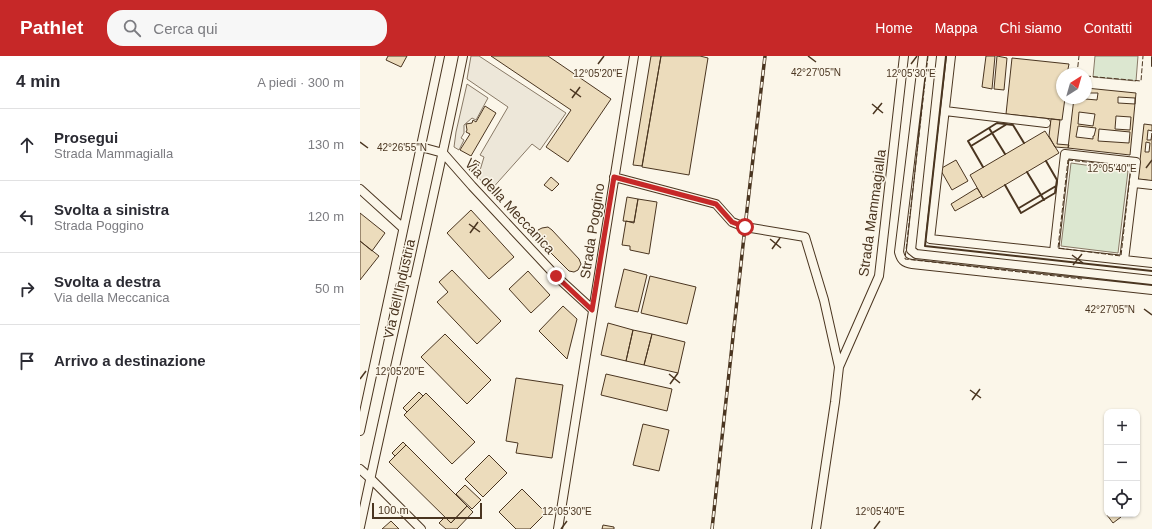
<!DOCTYPE html>
<html lang="it">
<meta charset="utf-8">
<style>
body{margin:0;font-family:Arial,sans-serif;background:#f7f7f7;color:#2b2b33}
.controls{position:absolute;right:12px;bottom:12px;display:grid;overflow:hidden;border-radius:8px;box-shadow:0 1px 3px #0004}
.controls button{width:36px;height:36px;display:grid;place-items:center;padding:0;border:0;border-bottom:1px solid #e1e1e2;background:#fff;color:#2b2b33;font:20px sans-serif}
.compass{position:absolute;left:696px;top:12px;width:36px;height:36px;border-radius:50%;background:#fff;box-shadow:0 1px 3px #0004;rotate:37deg}
.scale{position:absolute;left:12px;bottom:10px;width:110px;box-sizing:border-box;padding-left:4px;border:2px solid #4a3520;border-top:0;font-size:11px;line-height:14px;white-space:nowrap;color:#4a3520;-webkit-text-stroke:3px #fbf6e9;paint-order:stroke}
.stop{position:absolute;width:12px;height:12px;margin:-9px;border:3px solid #c62828;border-radius:50%;background:#fff}
.stop.end{background:#c62828;border-color:#fff;box-shadow:0 1px 4px #0008}
.list{margin:0;padding:0;list-style:none}
h2{display:flex;justify-content:space-between;align-items:center;height:52px;margin:0;padding:0 16px;font-size:17px}
h2 small{font-size:13px;font-weight:400;color:#7c7c81}
.list li{display:grid;grid-template-columns:26px 1fr auto;gap:12px;align-items:center;box-sizing:border-box;height:72px;padding:0 16px;border-top:1px solid #e1e1e2}
.list b{display:block;font-size:15px;white-space:nowrap}
.list p{margin:0;font-size:13px;white-space:nowrap;color:#7c7c81}
.list em{font-size:13px;font-style:normal;color:#7c7c81}
.icon{flex:none;width:22px;height:22px;fill:none;stroke:currentColor;stroke-width:2;stroke-linecap:round;stroke-linejoin:round}
.map{position:relative;flex:none;width:792px;height:473px;overflow:hidden}
header{display:flex;align-items:center;gap:24px;box-sizing:border-box;height:56px;padding:0 20px;background:#c62828;color:#fff}
header strong{font-size:19px}
nav{display:flex;gap:22px;margin-inline-start:auto;font-size:14px}
.search{width:280px;height:36px;background:#f7f7f7;display:flex;align-items:center;gap:10px;box-sizing:border-box;padding:0 14px;border-radius:16px;color:#7c7c81;font-size:15px}
main{display:flex}
aside{flex:1;background:#fff}
.map>svg:first-child{display:block}
.green{fill:#dce7d0;stroke:#887966}
.parking{fill:#ede7d9;stroke:#887966}
.building{fill:#ecdcbc;stroke:#4a3520;fill-rule:evenodd}
.lines{fill:none;stroke-linecap:round;stroke-linejoin:round}
.minor-casing{stroke:#4a3520;stroke-width:10}
.minor{stroke:#fbf6e9;stroke-width:8}
.rail-casing{stroke:#4a3520;stroke-width:3.5}
.rail{stroke:#fbf6e9;stroke-width:2;stroke-dasharray:6;stroke-linecap:butt}
.fence{stroke:#4a3520;stroke-width:1;stroke-dasharray:5 2;stroke-linecap:butt}
.wall{stroke:#4a3520;stroke-width:2}
.route{stroke:#c62828;stroke-width:5}
.ticks{fill:none;stroke:#4a3520;stroke-width:1.5}
.labels{text-anchor:middle;dominant-baseline:central;stroke-width:3;stroke-linejoin:round;paint-order:stroke}
.street-label{font-size:14px;fill:#4a3520;stroke:#fbf6e9}
.ticks-label{font-size:10px;text-anchor:middle;fill:#4a3520;stroke:#fbf6e9;stroke-width:3;stroke-linejoin:round;paint-order:stroke}
</style>
<header>
<strong>Pathlet</strong>
<div class="search"><svg class="icon" aria-label="search" viewBox="0 0 24 24"><circle cx="10" cy="10" r="6"/><path d="M15 15l6 6"/></svg>Cerca qui</div>
<nav><a>Home</a><a>Mappa</a><a>Chi siamo</a><a>Contatti</a></nav>
</header>
<main>
<aside>
<h2>4 min<small>A piedi · 300 m</small></h2>
<ul class="list">
<li><svg class="icon" aria-label="ahead" viewBox="0 0 24 24"><path d="M12 20V5M6 11l6-6 6 6"/></svg><div><b>Prosegui</b><p>Strada Mammagialla</p></div><em>130 m</em></li>
<li><svg class="icon" aria-label="left" viewBox="0 0 24 24"><path d="M17 20v-9H6M10 6l-5 5 5 5"/></svg><div><b>Svolta a sinistra</b><p>Strada Poggino</p></div><em>120 m</em></li>
<li><svg class="icon" aria-label="right" viewBox="0 0 24 24"><path d="M7 20v-9h11M14 6l5 5-5 5"/></svg><div><b>Svolta a destra</b><p>Via della Meccanica</p></div><em>50 m</em></li>
<li><svg class="icon" aria-label="arrive" viewBox="0 0 24 24"><path d="M6 21V4h12l-3 4 3 4H6"/></svg><div><b>Arrivo a destinazione</b></div></li>
</ul>
</aside>
<div class="map">
<svg width="792" height="473" viewBox="0 0 792 473">
<rect width="100%" height="100%" fill="#fbf6e9"/>
<path class="green" d="M735,0H778L776,25L733,21Z
M711,107L768,115L758,197L701,190Z"/>
<path class="parking" d="M111,0H119L206,57L180,94L172,88L130,135L118,121L124,101L120,99L148,51L107,23Z
M107,28L128,42L116,64L112,62L104,69V77L101,82L104,84L99,94L94,91L96,76Z"/>
<path class="building" d="M28,0H47L41,11L26,4Z
M131,0H188L251,43L208,106L186,91L211,54Z
M291,0H301L282,110L273,109Z
M301,0H340L348,2L329,119L282,111Z
M626,0H635L632,33L622,31Z
M637,0L647,2L644,34L634,33Z
M652,2L709,8L707,18H702V42H705L702,64L646,58Z
M726,32L776,37L770,99L708,92L714,42L737,44L738,37H726ZM758,41L775,42V48L758,47ZM719,56L735,58L733,70L718,68ZM756,60L771,61L770,74L755,73ZM718,70L736,72L734,80H733V83L716,81ZM739,73L770,76L769,87L738,85Z
M125,50L136,57L111,100L100,94L110,78L106,76L107,74L106,68L112,67L113,64L116,66Z
M691,63L700,64L697,88L709,89L708,92L695,91L689,80Z
M784,68L792,69V75L788,74L787,84H791L792,77V125L778,123ZM786,86L790,87L789,96H785Z
M685,75L699,97L623,142L610,119Z
M115,104L120,107L114,117L109,114Z
M596,104L608,125L592,134L580,113Z
M191,121L199,128L192,135L184,129Z
M617,132L622,140L595,155L591,148Z
M267,141L278,143L274,166L263,165Z
M278,143L297,146L289,198L270,194V190L262,189L266,165L274,167Z
M111,154L154,201L129,223L87,177Z
M0,157L25,177L12,195L0,185Z
M188,171L192,174L219,203L221,208L218,214L214,216L209,215L178,184L177,180L178,174L182,172Z
M0,185L19,200L0,224Z
M264,213L287,219L278,256L255,251Z
M92,214L141,265L117,288L77,246L88,236L79,226Z
M168,215L190,239L171,257L149,233Z
M290,220L336,231L327,268L281,257Z
M203,250L217,263L207,303L179,275Z
M248,267L273,274L266,305L241,299Z
M273,274L292,278L284,309L266,305Z
M85,278L131,324L107,348L61,301Z
M292,278L325,286L318,317L284,309Z
M246,318L312,333L307,355L241,339Z
M156,322L203,329L192,402L156,397L158,387L146,385Z
M59,336L63,340L47,356L43,352Z
M66,337L115,386L92,408L44,359Z
M283,368L309,374L299,415L273,409Z
M43,386L46,389L35,400L32,397Z
M46,389L107,450L91,467L29,406Z
M129,399L147,417L123,441L105,423Z
M105,429L121,444L112,453L96,438Z
M162,433L186,457L170,473H156L139,456Z
M107,450L113,456L97,473H86L79,467L85,461L91,467Z
M748,458H759L761,461L753,467L747,459Z
M31,465L39,473H22Z
M243,469L254,471V473H242Z"/>
<g class="lines">
<defs>
<path id="minor" d="M563,0L539,196C541,204 544,207 552,208L792,234
M572,0L551,194L556,198L792,224
M591,0L570,183L792,207
M585,55L686,67
M61,91L83,97L112,130L196,220L233,254
M254,121L356,148L372,166L385,171L445,181L464,244L479,311
M774,127L792,129
M0,133L43,172
M694,196L705,98L776,106L764,204
M33,222L53,226
M0,375L33,222L80,0
M0,413L10,422L61,473
M0,471C33,314 71,158 103,0
M198,473L274,0
M456,473L475,346L479,311L519,220L544,0"/>
</defs>
<use href="#minor" class="minor-casing"/>
<use href="#minor" class="minor"/>
<defs>
<path id="rail" d="M352,473L385,171L405,0"/>
</defs>
<use href="#rail" class="rail-casing"/>
<use href="#rail" class="rail"/>
<path class="fence" d="M568,0L545,203L722,223
M717,18L719,0
M726,20L781,25L783,0
M708,104L771,111L761,200L698,192Z"/>
<path class="wall" d="M586,0L565,190L792,215
M792,1V10
M629,72L645,98
M611,90L647,68
M623,111L608,85L637,67L653,69L664,87
M667,116L684,144
M645,129L661,157L695,137L697,124L686,105
M659,152L696,130"/>
</g>
<g class="lines">
<path class="route" d="M196,220L232,254L254,121L356,148L372,166L385,171"/>
</g>
<path class="ticks" d="M448,0L456,6M238,8L244,0M551,8L557,0M210,33L221,41M212,42L220,31M512,48L523,57M513,58L522,47M0,86L8,92M786,112L792,104M109,168L120,176M110,177L118,166M410,183L421,192M412,193L420,182M712,199L723,207M713,209L722,198M784,253L792,259M309,318L320,327M0,323L6,315M310,328L318,317M610,334L621,342M612,344L620,333M201,473L207,465M514,473L520,465"/>
<g class="labels">
<g class="street-label">
<text transform="translate(150 150) rotate(47)">Via della Meccanica</text>
<text transform="translate(512 157) rotate(-82)">Strada Mammagialla</text>
<text transform="translate(232 175) rotate(-81)">Strada Poggino</text>
<text transform="translate(39 233) rotate(-77)">Via dell'Industria</text>
</g>
</g>
<g class="ticks-label">
<text x="456" y="20">42°27'05"N</text>
<text x="238" y="21">12°05'20"E</text>
<text x="551" y="21">12°05'30"E</text>
<text x="42" y="95">42°26'55"N</text>
<text x="752" y="116">12°05'40"E</text>
<text x="750" y="257">42°27'05"N</text>
<text x="40" y="319">12°05'20"E</text>
<text x="207" y="459">12°05'30"E</text>
<text x="520" y="459">12°05'40"E</text>
</g>
</svg>
<div class="controls">
<button>+</button>
<button>−</button>
<button><svg class="icon" aria-label="locate" viewBox="0 0 24 24"><circle cx="12" cy="12" r="6"/><path d="M12 2v4M12 18v4M2 12h4M18 12h4"/></svg></button>
</div>
<svg class="compass" viewBox="-18 -18 36 36"><path d="M0-13l5 13h-10z" fill="#e53935"/><path d="M0 13l5-13h-10z" fill="#7c7c81"/></svg>
<div class="scale">100 m</div>
<div class="stop" style="left:385px;top:171px"></div>
<div class="stop end" style="left:196px;top:220px"></div>
</div>
</main>
